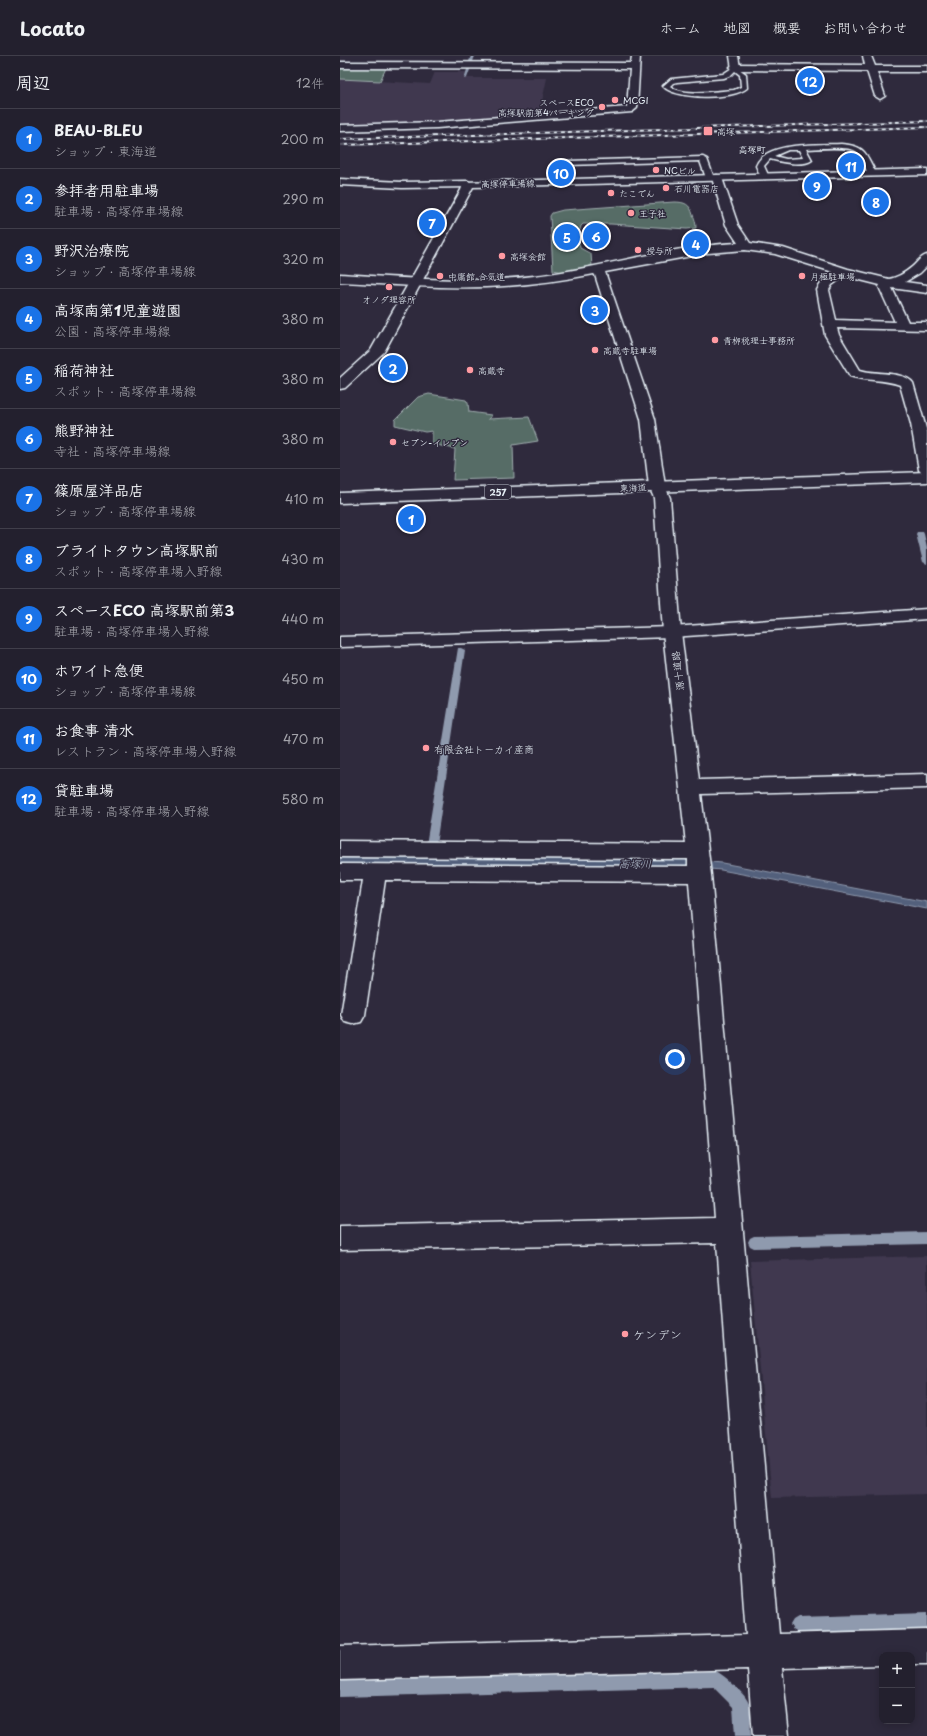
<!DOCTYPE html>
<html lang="ja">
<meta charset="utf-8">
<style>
body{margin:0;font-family:"Playpen Sans","Klee One",sans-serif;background:#2f2d3a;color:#f1f3f6}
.controls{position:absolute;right:12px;bottom:12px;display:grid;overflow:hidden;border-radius:8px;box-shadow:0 2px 10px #0003}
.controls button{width:36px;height:36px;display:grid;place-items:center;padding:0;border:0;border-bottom:1px solid #403e4a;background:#23202e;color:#f1f3f6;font:20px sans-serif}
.you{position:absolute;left:335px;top:1003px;width:14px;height:14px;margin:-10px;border:3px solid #fff;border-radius:50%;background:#1a73e8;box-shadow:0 0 0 6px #1a73e833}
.badge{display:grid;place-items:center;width:26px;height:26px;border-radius:50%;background:#1a73e8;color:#fff;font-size:13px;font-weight:700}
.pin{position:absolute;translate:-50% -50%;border:2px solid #fff;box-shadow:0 1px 4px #0006}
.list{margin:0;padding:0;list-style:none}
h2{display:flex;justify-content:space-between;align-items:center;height:52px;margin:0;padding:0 16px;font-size:17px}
h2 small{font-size:13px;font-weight:400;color:#a3a3aa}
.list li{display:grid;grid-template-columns:26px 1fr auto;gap:12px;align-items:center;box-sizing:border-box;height:60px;padding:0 16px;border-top:1px solid #403e4a}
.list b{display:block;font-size:15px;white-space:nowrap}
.list p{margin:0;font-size:13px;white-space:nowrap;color:#a3a3aa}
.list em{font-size:13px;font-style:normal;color:#a3a3aa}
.map{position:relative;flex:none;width:587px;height:1680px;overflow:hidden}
header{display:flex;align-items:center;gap:24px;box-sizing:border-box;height:56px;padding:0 20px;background:#23202e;border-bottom:1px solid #403e4a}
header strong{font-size:19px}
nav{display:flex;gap:22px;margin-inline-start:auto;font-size:14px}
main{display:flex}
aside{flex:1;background:#23202e}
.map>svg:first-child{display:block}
.built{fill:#40394f}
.green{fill:#576c66;stroke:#a0aeaf}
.water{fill:#53607c;stroke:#8f9aae}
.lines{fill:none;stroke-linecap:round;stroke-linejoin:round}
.stream{fill:#8f9aae;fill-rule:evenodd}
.service-casing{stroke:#e8f1f8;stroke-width:3}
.minor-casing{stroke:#e8f1f8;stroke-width:3}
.tertiary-casing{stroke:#e8f1f8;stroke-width:3}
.secondary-casing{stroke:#e8f1f8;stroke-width:3}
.trunk-casing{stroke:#e8f1f8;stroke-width:3}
.service{fill:#2f2a3d;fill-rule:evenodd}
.minor{fill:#2f2a3d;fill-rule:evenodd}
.tertiary{fill:#2f2a3d;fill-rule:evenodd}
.secondary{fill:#2f2a3d;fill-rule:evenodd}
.trunk{fill:#2f2a3d;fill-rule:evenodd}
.rail-casing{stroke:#e8f1f8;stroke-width:2}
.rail{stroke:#2f2a3d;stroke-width:1.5;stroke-dasharray:4;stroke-linecap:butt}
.poi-dot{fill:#ff9aa2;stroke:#2f2a3d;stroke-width:1.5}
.labels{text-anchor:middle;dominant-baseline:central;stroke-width:3;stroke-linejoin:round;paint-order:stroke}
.far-poi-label{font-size:9px;fill:#e8f1f8;stroke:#2f2a3d;text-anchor:start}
.far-neighbourhood-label{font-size:9px;font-weight:bold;fill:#e8f1f8;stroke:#2f2a3d}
.far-street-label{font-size:9px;fill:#e8f1f8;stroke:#2f2a3d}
.shield{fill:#2f2a3d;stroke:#b0b5c0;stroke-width:1}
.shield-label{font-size:9px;font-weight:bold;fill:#e8f1f8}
.street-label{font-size:10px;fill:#e8f1f8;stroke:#2f2a3d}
.poi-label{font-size:10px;fill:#e8f1f8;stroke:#2f2a3d;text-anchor:start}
.water-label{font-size:11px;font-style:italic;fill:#acb7c6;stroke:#2f2a3d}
.near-poi-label{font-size:12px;fill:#e8f1f8;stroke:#2f2a3d;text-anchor:start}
</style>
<header>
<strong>Locato</strong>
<nav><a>ホーム</a><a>地図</a><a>概要</a><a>お問い合わせ</a></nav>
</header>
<main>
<aside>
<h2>周辺<small>12件</small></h2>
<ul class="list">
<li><span class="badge">1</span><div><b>BEAU-BLEU</b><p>ショップ · 東海道</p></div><em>200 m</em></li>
<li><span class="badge">2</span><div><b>参拝者用駐車場</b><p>駐車場 · 高塚停車場線</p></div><em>290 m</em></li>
<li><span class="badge">3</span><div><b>野沢治療院</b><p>ショップ · 高塚停車場線</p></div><em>320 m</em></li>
<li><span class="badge">4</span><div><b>高塚南第1児童遊園</b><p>公園 · 高塚停車場線</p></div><em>380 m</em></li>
<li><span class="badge">5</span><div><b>稲荷神社</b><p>スポット · 高塚停車場線</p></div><em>380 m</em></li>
<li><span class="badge">6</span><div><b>熊野神社</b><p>寺社 · 高塚停車場線</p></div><em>380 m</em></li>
<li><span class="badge">7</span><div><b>篠原屋洋品店</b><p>ショップ · 高塚停車場線</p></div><em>410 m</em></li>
<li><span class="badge">8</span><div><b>ブライトタウン高塚駅前</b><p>スポット · 高塚停車場入野線</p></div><em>430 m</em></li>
<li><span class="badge">9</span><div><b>スペースECO 高塚駅前第3</b><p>駐車場 · 高塚停車場入野線</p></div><em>440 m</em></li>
<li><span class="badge">10</span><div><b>ホワイト急便</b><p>ショップ · 高塚停車場線</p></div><em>450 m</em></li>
<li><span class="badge">11</span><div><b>お食事 清水</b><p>レストラン · 高塚停車場入野線</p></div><em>470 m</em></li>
<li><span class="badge">12</span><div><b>貸駐車場</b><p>駐車場 · 高塚停車場入野線</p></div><em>580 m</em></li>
</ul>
</aside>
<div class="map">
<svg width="587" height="1680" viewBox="0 0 587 1680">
<rect width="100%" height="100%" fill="#2f2a3d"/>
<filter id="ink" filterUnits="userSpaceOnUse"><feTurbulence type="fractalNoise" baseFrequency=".025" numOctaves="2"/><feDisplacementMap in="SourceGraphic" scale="8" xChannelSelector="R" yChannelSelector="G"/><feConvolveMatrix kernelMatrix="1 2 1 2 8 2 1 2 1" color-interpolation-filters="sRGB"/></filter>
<g filter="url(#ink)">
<path class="built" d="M95,16H126L125,22H207L199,59L96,67L0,70V23L90,28Z
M587,1200V1438L432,1442L410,1205Z"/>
<path class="green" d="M47,10L40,25L0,23V12Z
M334,146C345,146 350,148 353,159C355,163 356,168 356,172L347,173L271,168H243L241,170L238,181L240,192L251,198L252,210L223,216L213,214L210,160L212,157L223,154Z
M89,338L126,344L128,347L129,356L151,359V361L148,363L189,361L198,385L173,389L174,422L113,424L115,393L92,388V375L85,376L55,369V364L78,341Z"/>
<path class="water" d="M0,802L338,803L382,807L587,846V853L381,814L338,810L0,809Z"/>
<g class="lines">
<path class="stream" d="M131,0H135L132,8L130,9L128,8Z
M128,10L131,11L127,22L124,23Z
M577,476H583L584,478L587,491V508L583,506L576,478Z
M118,592H121L125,594L96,789L91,792L86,789Z
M587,1176V1188L414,1192L410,1190L408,1186L410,1182L414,1180Z
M587,1557V1573L458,1577L453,1574L450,1569L453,1564L458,1561Z
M376,1615C384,1619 407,1639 409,1648C411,1658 410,1670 411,1680H395L393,1651L373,1631L0,1641V1625Z"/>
<defs>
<path id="service" d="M395,10L406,18L407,32C394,44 335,44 323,30L331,23L383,18ZM395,15L400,19L401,31L394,34C378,35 342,41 330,30L333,27L337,26L384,22L391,19Z
M501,88C526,90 525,97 536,117L535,119H529C525,112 522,101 517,96C509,89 477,93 466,93L472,104C463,111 441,106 430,103L424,110L429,121L425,123L421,121L416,110C425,85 479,89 501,88ZM448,94H459L463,102L446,103L434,100Z
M363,101L367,103L374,122L373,124H370L366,122L360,105L228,109L224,107L228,105Z"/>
<path id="minor" d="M292,0H300L297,52L292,56L97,72L0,75V69L97,66L287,51L290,13L0,12V6L291,7Z
M523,0H531L535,10H587V16H537L545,40L540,43L535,40L527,15L395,14L390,11L395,8L525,9Z
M377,119L382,122L398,169L410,187L443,192L508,213L549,223C556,222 565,217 572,211C577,207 580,201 587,199V210L580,217L565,226L587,229V237L552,232L568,266H587V274L497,272L499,279L520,314C534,319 565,315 573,327L587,376V419L582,417L579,414L571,368L560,329C544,323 526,325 510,320L485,279L477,234L483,224L493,216L435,198L405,194L368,197L265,216L315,363L325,430L330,442L341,576L359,724L587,718V732L361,738L371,819L439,1578L587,1574V1608H572V1599H542V1609L442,1612L449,1680H413L408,1613L0,1624V1590L406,1579L377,1187L0,1194V1170L375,1162L349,826L45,824L25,959L21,966L13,968L5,966L1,959L23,824H0V808L348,810V803H339L0,801V785L346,788L323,576L314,442L309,430L301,363L255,219L254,218C218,225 182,230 146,231C97,233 48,228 0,226V218C65,222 130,228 194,220C262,212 329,190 398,187L386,169L372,122ZM504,220L540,229L539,231L555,266L496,264L489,234L492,229Z
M0,123L62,126L128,125L133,128L128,131L62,132L0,129Z"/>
<path id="tertiary" d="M390,0H398L400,11L398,13H392Z
M587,553V563L332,581L0,591V581L332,571Z"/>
<path id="secondary" d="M587,113V119L133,131L44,296L5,332L0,333V322L31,294L121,134L124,126Z"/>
<path id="trunk" d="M587,416V426L0,447V437Z"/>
</defs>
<use href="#service" class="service-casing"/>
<use href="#minor" class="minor-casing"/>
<use href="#tertiary" class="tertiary-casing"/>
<use href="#secondary" class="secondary-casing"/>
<use href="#trunk" class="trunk-casing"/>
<use href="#service" class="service"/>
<use href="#minor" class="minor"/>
<use href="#tertiary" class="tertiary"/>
<use href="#secondary" class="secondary"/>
<use href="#trunk" class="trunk"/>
<defs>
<path id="rail" d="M0,83L587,65
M1,89L587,71"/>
</defs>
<use href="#rail" class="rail-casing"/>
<use href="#rail" class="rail"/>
</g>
</g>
<g class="poi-dot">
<circle cx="275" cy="44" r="4"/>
<circle cx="262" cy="51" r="4"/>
<rect x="363" y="70" width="10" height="10" rx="2"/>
<circle cx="316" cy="114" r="4"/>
<circle cx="326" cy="132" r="4"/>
<circle cx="271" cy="137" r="4"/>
<circle cx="291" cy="157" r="4"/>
<circle cx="298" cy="194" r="4"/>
<circle cx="162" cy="200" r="4"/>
<circle cx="100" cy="220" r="4"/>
<circle cx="462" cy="220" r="4"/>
<circle cx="49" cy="231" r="4"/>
<circle cx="375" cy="284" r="4"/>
<circle cx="255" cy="294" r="4"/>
<circle cx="130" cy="314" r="4"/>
<circle cx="53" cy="386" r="4"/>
<circle cx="86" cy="692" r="4"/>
<circle cx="285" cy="1278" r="4"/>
</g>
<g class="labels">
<g class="far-poi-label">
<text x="283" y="44">MCGI</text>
<text x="254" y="46" text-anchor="end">スペースECO<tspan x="254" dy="10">高塚駅前第4パーキング</tspan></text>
<text x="377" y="75">高塚</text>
<text x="324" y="114">NCビル</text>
<text x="334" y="132">石川電器店</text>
<text x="279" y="137">たこでん</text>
<text x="299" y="157">王子社</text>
<text x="306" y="194">授与所</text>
<text x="170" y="200">高塚会館</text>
<text x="108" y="220">中庸館 合気道</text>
<text x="470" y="220">月極駐車場</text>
<text x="49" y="243" text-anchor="middle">オノダ理容所</text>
<text x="383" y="284">青栁税理士事務所</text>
<text x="263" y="294">高蔵寺駐車場</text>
<text x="138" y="314">高蔵寺</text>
<text x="61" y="386">セブン-イレブン</text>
</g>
<g class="far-neighbourhood-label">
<text x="412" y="93">高塚町</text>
</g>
<g class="far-street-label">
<text transform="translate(168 127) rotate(-1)">高塚停車場線</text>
<text transform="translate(293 431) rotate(-2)">東海道</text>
</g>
<rect class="shield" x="145" y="429" width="26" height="14" rx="3"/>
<g class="shield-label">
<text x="158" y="436">257</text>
</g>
<g class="street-label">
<text transform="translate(337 615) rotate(-97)">源十道路</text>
</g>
<g class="poi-label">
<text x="94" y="692">有限会社トーカイ産商</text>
</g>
<g class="water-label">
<text x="295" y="807">高塚川</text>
</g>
<g class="near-poi-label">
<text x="293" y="1278">ケンデン</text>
</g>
</g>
</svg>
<div class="controls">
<button>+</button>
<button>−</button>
</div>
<div class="you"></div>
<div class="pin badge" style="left:71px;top:463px">1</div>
<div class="pin badge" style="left:53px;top:312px">2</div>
<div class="pin badge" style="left:255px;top:254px">3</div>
<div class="pin badge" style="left:356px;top:188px">4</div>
<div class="pin badge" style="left:227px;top:181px">5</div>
<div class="pin badge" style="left:256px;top:180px">6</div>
<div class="pin badge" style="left:92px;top:167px">7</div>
<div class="pin badge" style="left:536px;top:146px">8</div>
<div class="pin badge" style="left:477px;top:130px">9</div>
<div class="pin badge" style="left:221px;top:117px">10</div>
<div class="pin badge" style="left:511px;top:110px">11</div>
<div class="pin badge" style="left:470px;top:25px">12</div>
</div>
</main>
